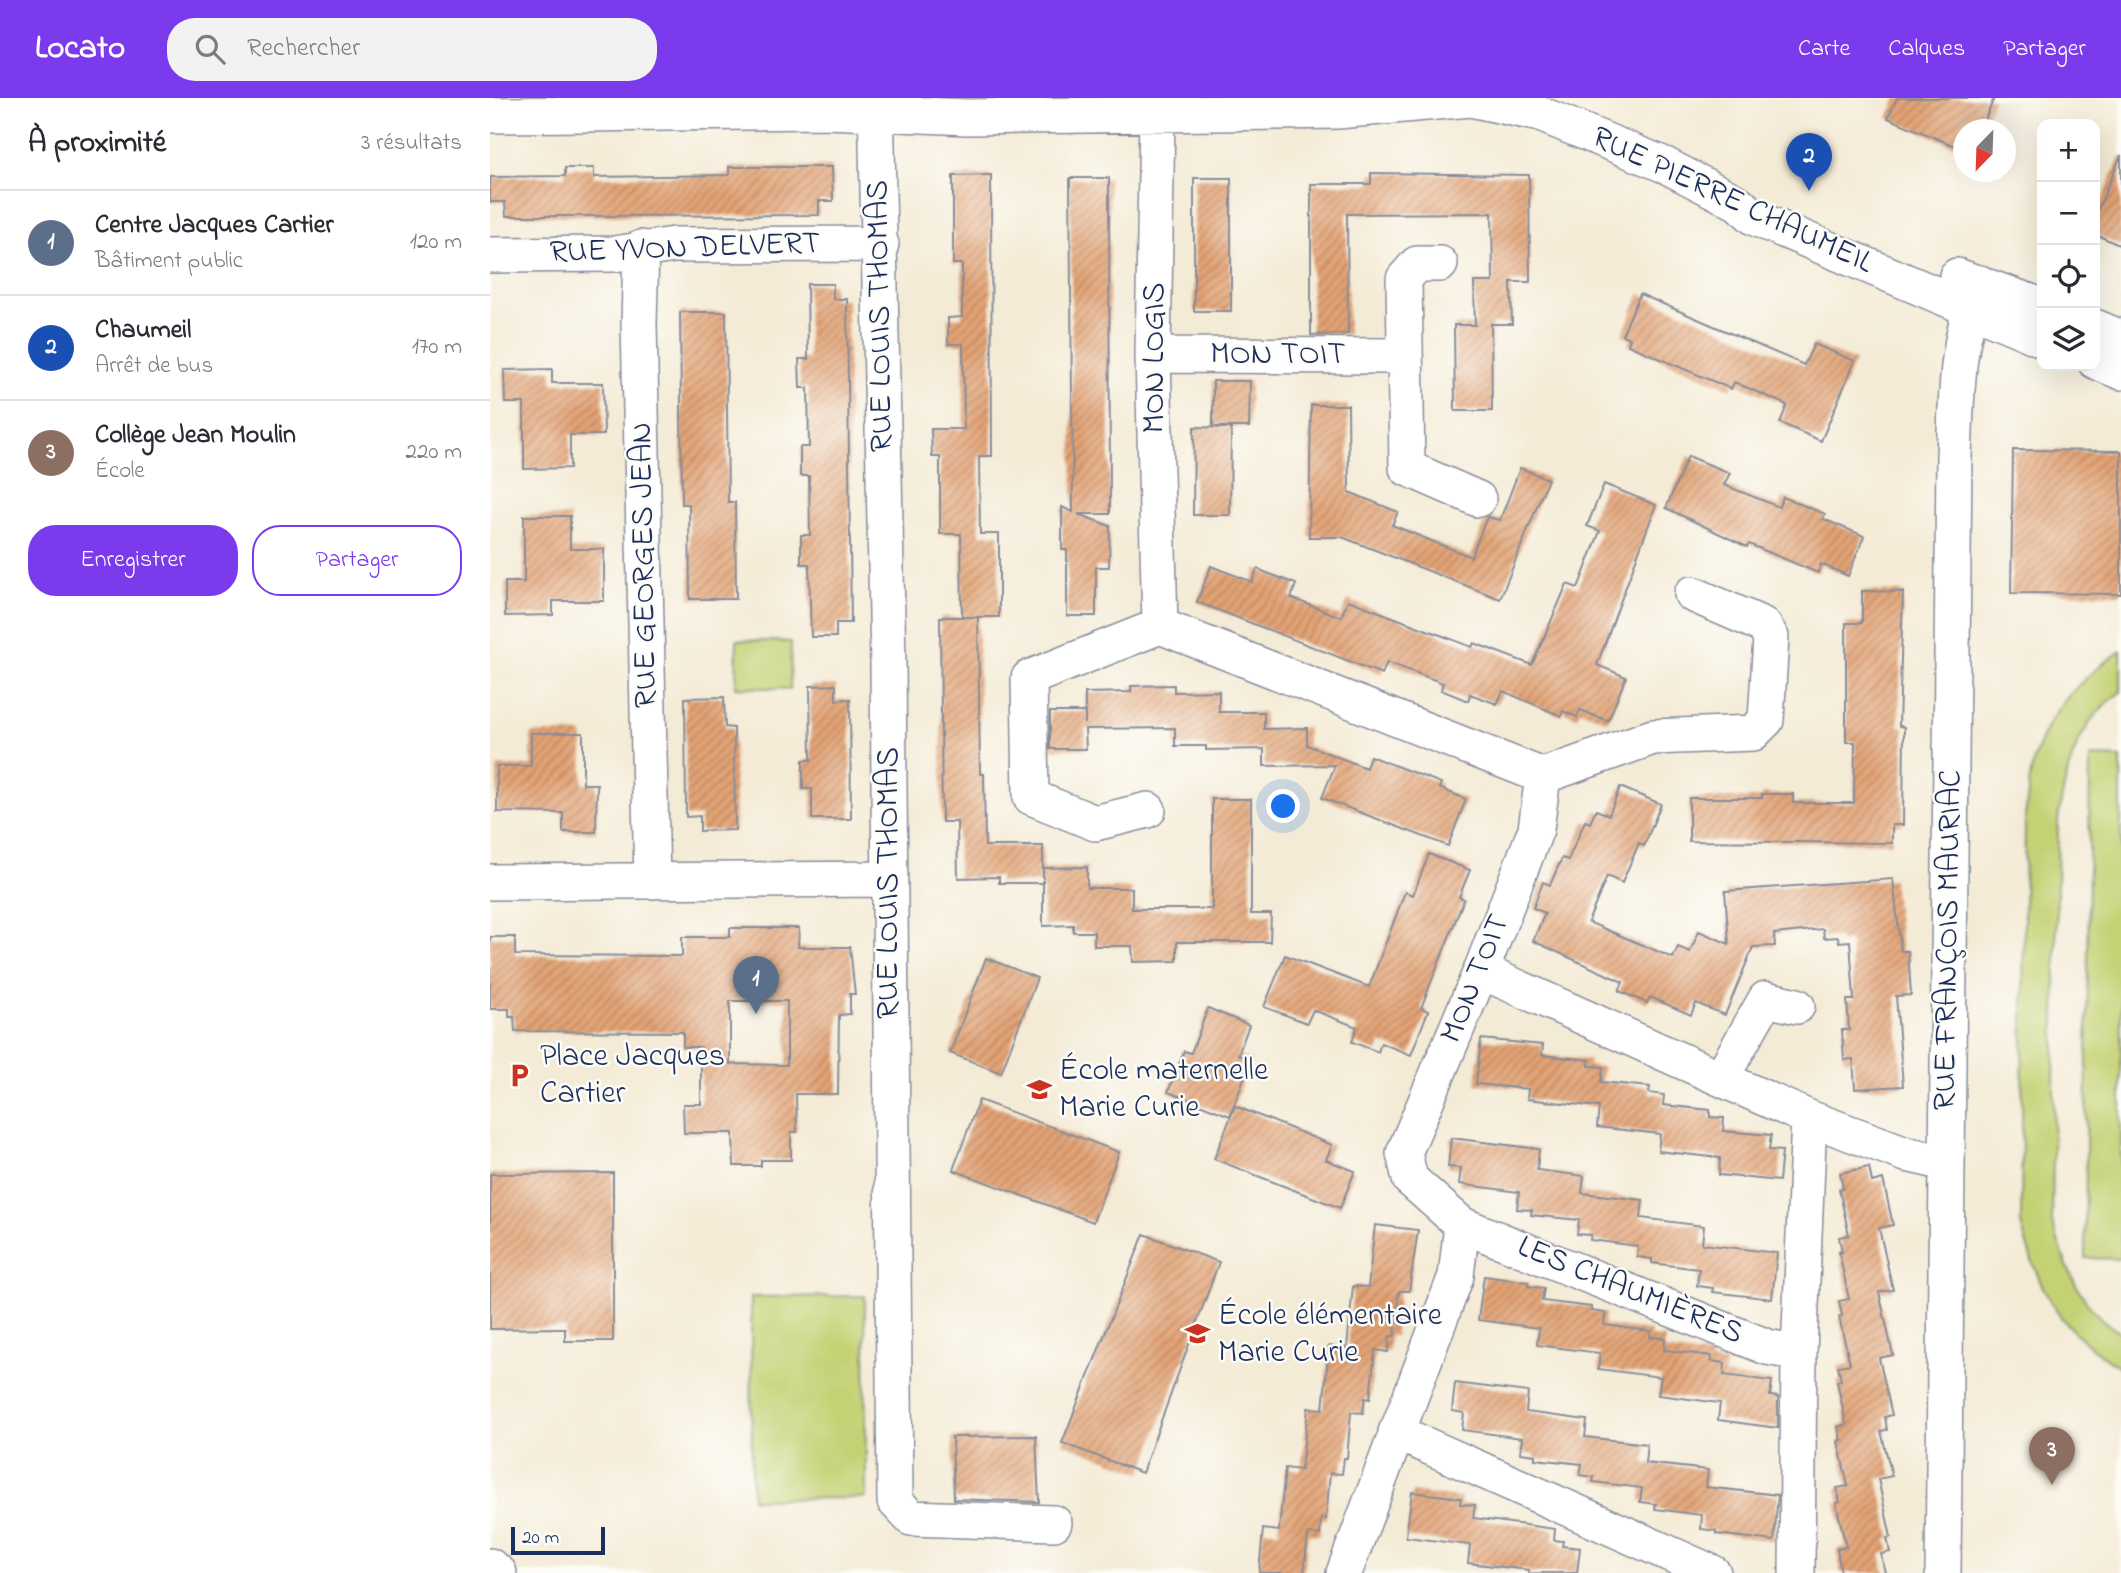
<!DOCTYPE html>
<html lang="fr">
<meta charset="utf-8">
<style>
body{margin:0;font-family:"Indie Flower",sans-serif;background:#f2f2f3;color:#2b2b33}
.controls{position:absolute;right:21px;top:21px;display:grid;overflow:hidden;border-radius:14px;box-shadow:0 7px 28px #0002}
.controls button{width:63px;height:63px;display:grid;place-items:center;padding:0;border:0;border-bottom:2px solid #e1e1e2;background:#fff;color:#2b2b33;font:35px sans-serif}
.compass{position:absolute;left:1463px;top:21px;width:63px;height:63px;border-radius:50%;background:#fff;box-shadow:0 7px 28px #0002;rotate:203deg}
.scale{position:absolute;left:21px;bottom:18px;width:94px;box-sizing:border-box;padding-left:7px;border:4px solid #1b2f5e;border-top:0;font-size:19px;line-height:24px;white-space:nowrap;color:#1b2f5e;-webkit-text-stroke:5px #fdfcf7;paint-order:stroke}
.you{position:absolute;left:794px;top:709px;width:24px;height:24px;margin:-18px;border:5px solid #fff;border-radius:50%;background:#1a73e8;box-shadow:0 0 0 10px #1a73e833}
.badge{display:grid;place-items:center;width:46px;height:46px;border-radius:50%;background:#7c3aed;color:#fff;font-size:23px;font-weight:700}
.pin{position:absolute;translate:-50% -58px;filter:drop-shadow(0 2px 4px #0008)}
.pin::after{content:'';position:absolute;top:37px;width:24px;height:21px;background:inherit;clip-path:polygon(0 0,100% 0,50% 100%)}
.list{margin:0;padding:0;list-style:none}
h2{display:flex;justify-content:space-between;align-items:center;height:91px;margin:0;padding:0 28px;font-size:30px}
h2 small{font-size:23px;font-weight:400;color:#7c7c81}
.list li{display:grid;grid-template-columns:46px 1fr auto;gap:21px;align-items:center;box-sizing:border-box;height:105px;padding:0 28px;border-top:2px solid #e1e1e2}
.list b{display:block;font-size:26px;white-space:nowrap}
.list p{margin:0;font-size:23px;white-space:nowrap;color:#7c7c81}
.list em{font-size:23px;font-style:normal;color:#7c7c81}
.actions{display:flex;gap:14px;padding:21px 28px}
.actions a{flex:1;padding:16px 0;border:2px solid #7c3aed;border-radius:28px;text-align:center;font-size:24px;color:#7c3aed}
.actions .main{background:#7c3aed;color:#fff}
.icon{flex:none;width:38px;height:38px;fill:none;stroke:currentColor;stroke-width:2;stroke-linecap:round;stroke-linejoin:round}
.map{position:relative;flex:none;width:1631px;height:1475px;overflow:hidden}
header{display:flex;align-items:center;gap:42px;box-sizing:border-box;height:98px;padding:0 35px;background:#7c3aed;color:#fff}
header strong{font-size:33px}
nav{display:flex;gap:38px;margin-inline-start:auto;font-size:24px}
.search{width:490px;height:63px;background:#f2f2f3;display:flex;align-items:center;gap:18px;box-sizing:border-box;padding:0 24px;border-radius:28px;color:#7c7c81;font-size:26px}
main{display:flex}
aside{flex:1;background:#fff}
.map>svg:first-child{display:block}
.park{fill:#c4d274;stroke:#708069;stroke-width:2}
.building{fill:url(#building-hatch);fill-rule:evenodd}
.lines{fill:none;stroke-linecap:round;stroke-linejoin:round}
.minor-casing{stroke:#888d9a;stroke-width:38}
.minor{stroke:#fff;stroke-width:35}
.labels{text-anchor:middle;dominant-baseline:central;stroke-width:5;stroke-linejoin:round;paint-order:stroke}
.street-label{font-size:32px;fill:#1b2f5e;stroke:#fdfcf7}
.poi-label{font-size:32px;fill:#1b2f5e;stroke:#fdfcf7;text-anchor:start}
</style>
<header>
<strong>Locato</strong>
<div class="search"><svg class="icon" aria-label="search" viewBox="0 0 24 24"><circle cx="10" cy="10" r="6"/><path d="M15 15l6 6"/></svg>Rechercher</div>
<nav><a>Carte</a><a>Calques</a><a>Partager</a></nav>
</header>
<main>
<aside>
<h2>À proximité<small>3 résultats</small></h2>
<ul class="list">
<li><span class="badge" style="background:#5c6f8a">1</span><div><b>Centre Jacques Cartier</b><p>Bâtiment public</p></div><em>120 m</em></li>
<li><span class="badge" style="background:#1a4fb4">2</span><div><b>Chaumeil</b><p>Arrêt de bus</p></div><em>170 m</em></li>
<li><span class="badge" style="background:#8d6e63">3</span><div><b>Collège Jean Moulin</b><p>École</p></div><em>220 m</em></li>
</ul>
<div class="actions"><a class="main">Enregistrer</a><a>Partager</a></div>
</aside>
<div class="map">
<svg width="1631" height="1475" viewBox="0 0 1631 1475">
<defs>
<pattern id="building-hatch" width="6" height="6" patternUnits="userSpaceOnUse" patternTransform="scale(1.75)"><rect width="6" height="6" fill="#e3a375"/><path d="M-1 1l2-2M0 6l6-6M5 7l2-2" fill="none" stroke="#b78563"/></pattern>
</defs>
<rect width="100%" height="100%" fill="#fdfcf7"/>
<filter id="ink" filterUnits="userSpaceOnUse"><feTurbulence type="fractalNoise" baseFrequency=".0143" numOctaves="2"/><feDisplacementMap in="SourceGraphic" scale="14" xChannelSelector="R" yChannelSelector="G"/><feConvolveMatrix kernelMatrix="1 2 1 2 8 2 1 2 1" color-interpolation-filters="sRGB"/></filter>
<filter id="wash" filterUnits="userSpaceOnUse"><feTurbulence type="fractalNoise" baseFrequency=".00686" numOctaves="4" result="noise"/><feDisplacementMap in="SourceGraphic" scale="28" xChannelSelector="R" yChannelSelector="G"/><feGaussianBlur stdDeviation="1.57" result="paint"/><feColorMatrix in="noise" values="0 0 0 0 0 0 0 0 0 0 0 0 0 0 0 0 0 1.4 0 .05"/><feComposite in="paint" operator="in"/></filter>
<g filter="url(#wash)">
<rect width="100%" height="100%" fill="#f4ebd6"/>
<path class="park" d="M247,542L301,544L300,591L246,589Z
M1631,553V594C1587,623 1575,674 1568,723L1562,1124C1574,1165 1591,1213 1631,1235V1270C1568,1232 1550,1196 1531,1126L1535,719C1538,698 1539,674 1546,655C1560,610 1593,578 1631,553Z
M1600,659L1631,660V1161L1595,1160Z
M375,1198L376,1400L262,1401L261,1199Z"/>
<g id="blocks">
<path class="building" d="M1407,0H1504L1491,32H1474V52L1398,20Z
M1631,57V148L1605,136V118Z
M239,69H342L343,103H329V117L104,118H16L15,104H0V79L75,78V70H104V79L239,77Z
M881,75L1039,77L1040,184H1021L1022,226H1001L1002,313H965L964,227H985L984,184H1003L1002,115L857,116L858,236L821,237V86H881Z
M501,77L502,358H489L490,436H509V519H472L471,436H450V359H442L441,331H474L473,246H458V220L472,219V166H463V78Z
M580,80H619L620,416H588L620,428L619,469H606V518H577V452H572V409L583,414Z
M704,80H741V213H704Z
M317,186H343V201H357L361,525H346V539H321L319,466H311V437H320L319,378H310V349H319L318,290H310L309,261H318Z
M1150,196L1314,267L1324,246L1365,263L1331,343L1290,325L1297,307L1244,284L1241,291L1138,247L1140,240L1132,237Z
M190,214H236L238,404H245L246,501H200L199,406H192Z
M62,271V285H113L114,337H80V370L34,371V305H15L14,272Z
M723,283H760L759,329H723Z
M821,307H858L859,394L908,414L902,427L981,459L997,419L1010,422L1030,370L1058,381L1010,501L852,439H819Z
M704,329L741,330L740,417H703Z
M1523,352L1631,353V496L1521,495Z
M1198,358L1240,375L1234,387L1289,409L1293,399L1335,416L1333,421L1374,438L1358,478L1331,466L1328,475L1259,446L1257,449L1176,410Z
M1114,386L1166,407L1107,567L1136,579L1118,623L1090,612L1087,619L1073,613L1071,618L1013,593L1007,606L980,596L978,603L951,592L953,585L897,564L892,576L707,504L721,468L762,484L767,471L806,486L801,500L851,519L858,502L982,549L984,545L1042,567L1077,486L1088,490L1110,433L1097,428Z
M34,418H80V451H114V503H63V517L15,518V484H34Z
M1372,493L1413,494L1409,628L1414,629L1413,727H1402V745L1199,743V700H1272V696H1303V705H1364L1365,644H1356V525H1372Z
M450,519H488L490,676H494L495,748H553V785H509V779L468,780L467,724H452Z
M346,587V602L360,601L361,721H322V691H313V662H321L320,588Z
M684,587V594L729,593V614H774V631L817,630V647L876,670L880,658L951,685L949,690L976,701L958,748L832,700L845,667L774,668V651L716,652V648H685V630L595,631L596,651H560V614H595V626V595L641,594V588Z
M234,599L235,629L244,630L245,732L210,733V718L196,719L195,600Z
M41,635H93V686H107L106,734H73V715L7,714V668H41Z
M1130,689L1171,706L1154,748L1149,745L1132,785L1117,778L1098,824L1183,860L1188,849L1200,854L1209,833L1239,846L1235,793L1403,781L1411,853H1418L1421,897L1406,898L1413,988L1365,991L1363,961L1354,962L1352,932H1359L1357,902H1364L1360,843L1349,844L1348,839L1334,840L1333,831L1284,836L1285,848L1263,849L1235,917L1206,905L1201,917L1160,899L1157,905L1129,893L1133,884L1043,843L1055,815L1043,810L1053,784L1060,787L1072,760L1078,762L1095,723L1100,725L1106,712L1119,717Z
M722,701H761V816H781L780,844H687V863L643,864L642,848H604V834H583V827L553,828V770L597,769V790H642V811H722Z
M939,756L980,772L969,799L974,801L931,910L938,913L921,957L891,945L888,954L862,944L867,929L823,912L817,925L774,909L795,857L879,889L915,794L923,797Z
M240,830H309L308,849H360L365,896H360V916L349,917L348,996H306L307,1034H301V1062H271V1068H244L243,1035H194L193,1006H211V949H193V934L25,933L24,919H19V911H0V839H25V857L192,858V839H240ZM240,903H297V967L240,966Z
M496,860L547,880L511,975L460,955Z
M718,910L759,927L748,957L761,962L740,1018L678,994L694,953L701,955Z
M991,941L1053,947L1052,957L1100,962L1099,968L1113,969L1111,984L1160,989L1159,995L1174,997L1173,1007L1220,1012V1019L1234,1020L1233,1033L1281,1037L1279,1052L1292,1053L1289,1083L1229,1077L1230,1060L1168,1053L1170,1036L1107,1029L1109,1009L1037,1001L1038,991L986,986Z
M489,1002L629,1054L603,1124L463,1072Z
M745,1008L842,1047L836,1062L865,1073L850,1110L724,1061Z
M961,1040L1049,1051L1047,1072L1094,1078L1092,1095L1153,1102L1151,1120L1214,1128L1212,1146L1287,1155L1282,1201L1222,1194L1223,1190L1207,1188L1209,1171L1162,1165V1161L1147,1159L1148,1148L1100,1142L1101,1137L1087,1136L1089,1122L1041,1117L1042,1112L1027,1111L1029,1094L969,1086L971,1070L958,1069Z
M1379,1069L1382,1084L1393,1081L1403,1127L1389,1130L1403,1192L1389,1194L1403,1257L1389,1260L1402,1317L1395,1319L1397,1332L1391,1333L1402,1378L1388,1381L1401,1439L1397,1440L1400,1454L1391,1456L1395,1475H1351L1347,1451L1356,1449L1346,1405L1350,1404L1347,1390L1358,1388L1348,1343L1351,1342L1348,1329L1356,1326L1347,1283L1351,1282L1348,1268L1360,1266L1349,1219L1352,1218L1349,1203L1359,1201L1349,1154H1352L1349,1139L1359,1137L1349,1091L1353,1090L1350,1075Z
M123,1075V1243H75V1230L0,1231V1076Z
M885,1127L928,1132L919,1193H909L905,1238H900L898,1254L885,1252L880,1301L875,1300L873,1315L861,1314L857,1360H854L852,1376L840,1375L836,1421H831L830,1437L818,1436L814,1475H769L773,1431L789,1433L795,1370L811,1372L818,1310L833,1311L839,1248L857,1250L863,1188L878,1189Z
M654,1136L729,1164L652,1375L572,1345Z
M994,1178L1038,1184V1188L1054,1190L1052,1203L1101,1209V1213L1115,1215L1114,1227L1161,1233L1160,1239L1175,1240L1174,1252L1222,1258L1221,1263L1235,1265L1234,1277L1282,1283L1280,1298L1288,1299V1330L1228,1322L1230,1305L1168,1297L1171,1279L1108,1271L1110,1255L1047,1247L1049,1230L988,1222Z
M965,1285L1038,1294L1036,1314L1097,1322L1095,1339L1157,1346L1155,1365L1218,1372L1216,1389L1288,1397L1284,1443L1226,1436V1433L1211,1431L1212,1417L1165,1411L1166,1406L1150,1404L1152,1390L1103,1384L1104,1379L1090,1377L1092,1366L1045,1361V1357L1030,1355L1032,1340L972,1332L974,1315L962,1313Z
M546,1338L549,1404L464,1401L462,1339Z
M922,1394L971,1400L970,1406L985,1407L983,1420L1065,1431L1064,1442L1073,1443L1072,1448L1090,1450L1087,1475H1039V1472L978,1465L980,1447L916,1439Z"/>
</g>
</g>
<g filter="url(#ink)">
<use href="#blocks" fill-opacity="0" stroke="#888d9a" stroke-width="2"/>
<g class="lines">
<defs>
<path id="minor" d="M386,0L398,565L405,1403L421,1420L564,1425
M667,14L663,257L670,528
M0,17L337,13L478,19L847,13L980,1L1050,16L1175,67L1248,105L1265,120L1552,241
M151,150L149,226L162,783
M0,157L124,156L184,147L391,146
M950,166H927L914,181L917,370L988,401
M1467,178L1552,208
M1605,229L1631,240
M663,257L913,258
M1605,263L1631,274
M1053,678L1163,639L1263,635L1276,622L1281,539L1273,527L1202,496
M658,712L605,725L541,699L539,580L670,528L1053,678L1046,731L991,873L914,1055L920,1081L972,1127L966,1178L854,1475
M0,784L398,781
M991,873L1319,1020L1416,1056L1456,1065
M1231,980L1276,901L1307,908
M972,1127L1277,1249L1309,1255
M906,1334L1223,1475
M0,1468L9,1475
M1307,1475L1309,1255L1319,1020
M1453,1475L1464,358C1467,296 1465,244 1490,185"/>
</defs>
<use href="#minor" class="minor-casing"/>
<use href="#minor" class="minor"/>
</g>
</g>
<defs>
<symbol id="parking-bare" viewBox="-9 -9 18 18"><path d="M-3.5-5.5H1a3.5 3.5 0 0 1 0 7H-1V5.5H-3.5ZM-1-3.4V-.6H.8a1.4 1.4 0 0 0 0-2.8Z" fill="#c8321e" stroke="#fdfcf7" stroke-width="2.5" paint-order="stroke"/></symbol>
<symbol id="school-bare" viewBox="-9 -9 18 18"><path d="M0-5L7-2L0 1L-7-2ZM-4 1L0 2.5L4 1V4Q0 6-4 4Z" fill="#c8321e" stroke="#fdfcf7" stroke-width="2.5" paint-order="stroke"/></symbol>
</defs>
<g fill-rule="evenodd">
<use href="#parking-bare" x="12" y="960" width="35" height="35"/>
<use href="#school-bare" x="532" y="974" width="35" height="35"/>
<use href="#school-bare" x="690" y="1218" width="35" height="35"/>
</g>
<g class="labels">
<g class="street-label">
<text transform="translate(1242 103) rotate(25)">RUE PIERRE CHAUMEIL</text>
<text transform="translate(195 151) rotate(-2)">RUE YVON DELVERT</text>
<text transform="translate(391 218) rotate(-91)">RUE LOUIS THOMAS</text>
<text x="788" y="257">MON TOIT</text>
<text transform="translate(665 260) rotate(-90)">MON LOGIS</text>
<text transform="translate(155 467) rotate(-91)">RUE GEORGES JEAN</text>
<text transform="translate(399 785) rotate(-90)">RUE LOUIS THOMAS</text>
<text transform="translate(1459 842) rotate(-89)">RUE FRANÇOIS MAURIAC</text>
<text transform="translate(986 881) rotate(-68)">MON TOIT</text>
<text transform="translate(1140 1193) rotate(22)">LES CHAUMIÈRES</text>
</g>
<g class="poi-label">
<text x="50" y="959">Place Jacques<tspan x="50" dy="37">Cartier</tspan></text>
<text x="569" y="973">École maternelle<tspan x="569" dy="37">Marie Curie</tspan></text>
<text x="728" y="1218">École élémentaire<tspan x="728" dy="37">Marie Curie</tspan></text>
</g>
</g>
</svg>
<div class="controls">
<button>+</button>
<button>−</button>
<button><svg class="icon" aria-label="locate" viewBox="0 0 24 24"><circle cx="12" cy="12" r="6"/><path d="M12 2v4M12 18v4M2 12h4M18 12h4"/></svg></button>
<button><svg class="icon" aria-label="layers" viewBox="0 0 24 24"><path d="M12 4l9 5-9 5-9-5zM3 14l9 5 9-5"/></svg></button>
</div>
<svg class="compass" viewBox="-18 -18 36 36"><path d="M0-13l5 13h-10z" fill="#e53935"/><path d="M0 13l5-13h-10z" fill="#7c7c81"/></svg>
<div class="scale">20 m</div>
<div class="you"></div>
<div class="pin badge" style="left:266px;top:916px;background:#5c6f8a">1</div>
<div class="pin badge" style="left:1319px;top:93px;background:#1a4fb4">2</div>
<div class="pin badge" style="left:1562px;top:1387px;background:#8d6e63">3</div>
</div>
</main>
